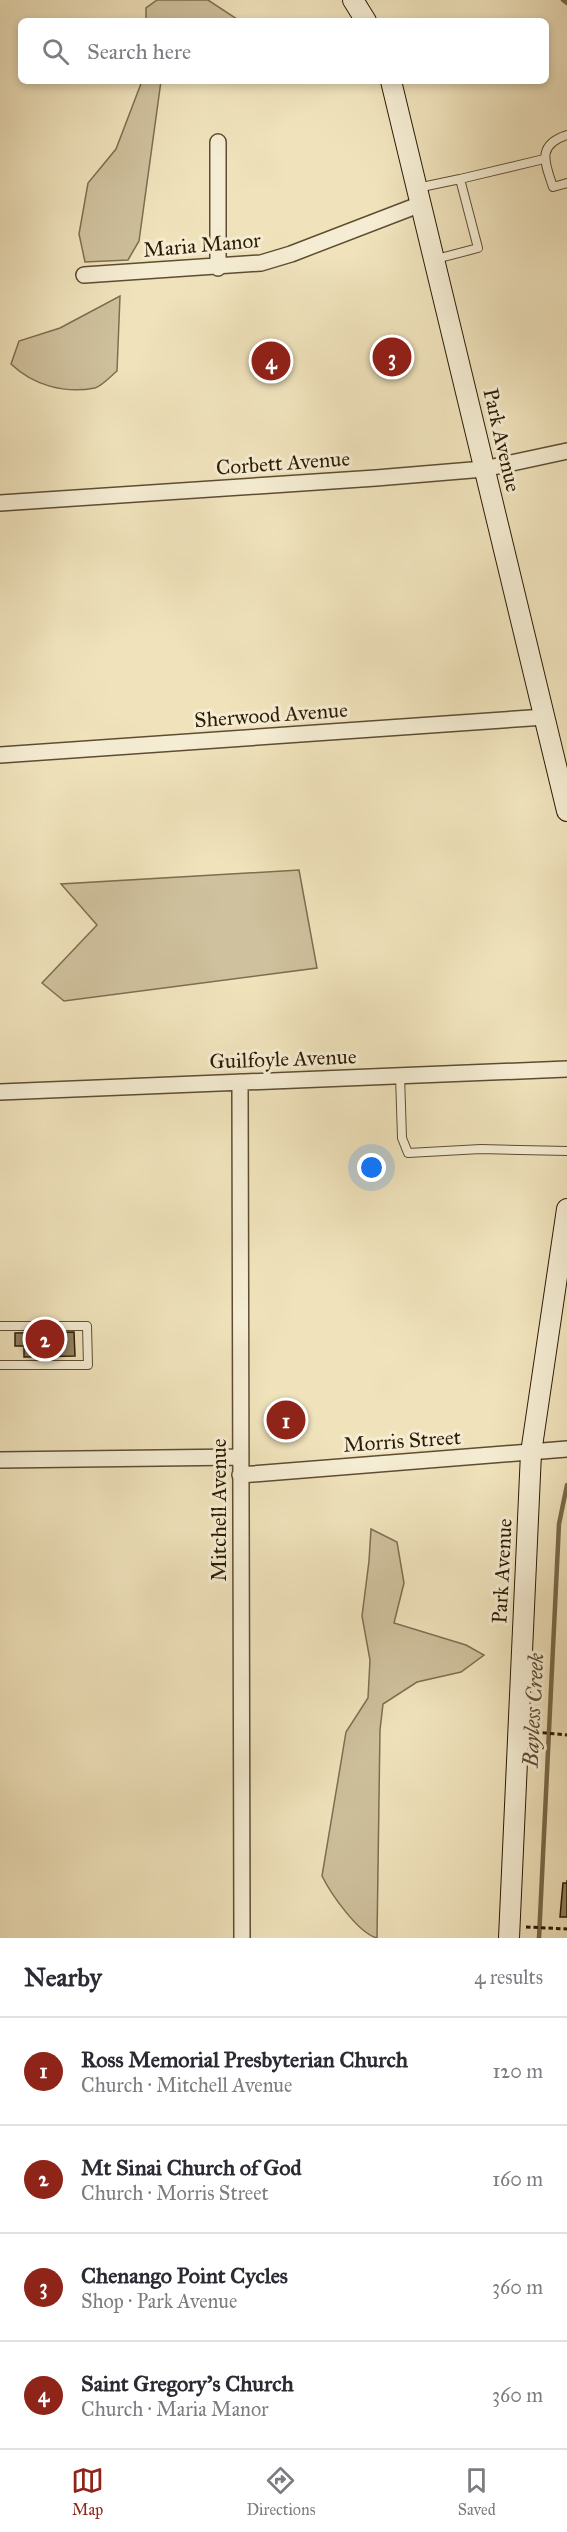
<!DOCTYPE html>
<meta charset="utf-8">
<style>
body{margin:0;font-family:"IM FELL Great Primer",serif;background:#f2f2f3;color:#2b2b33}
.you{position:absolute;left:372px;top:1168px;width:21px;height:21px;margin:-15px;border:4px solid #fff;border-radius:50%;background:#1a73e8;box-shadow:0 0 0 9px #1a73e833}
.badge{display:grid;place-items:center;width:39px;height:39px;border-radius:50%;background:#8f2418;color:#fff;font-size:20px;font-weight:700}
.pin{position:absolute;translate:-50% -50%;border:3px solid #fff;box-shadow:0 2px 6px #0006}
.list{margin:0;padding:0;list-style:none}
h2{display:flex;justify-content:space-between;align-items:center;height:78px;margin:0;padding:0 24px;font-size:26px}
h2 small{font-size:20px;font-weight:400;color:#7c7c81}
.list li{display:grid;grid-template-columns:39px 1fr auto;gap:18px;align-items:center;box-sizing:border-box;height:108px;padding:0 24px;border-top:2px solid #e1e1e2}
.list b{display:block;font-size:22px;white-space:nowrap}
.list p{margin:0;font-size:20px;white-space:nowrap;color:#7c7c81}
.list em{font-size:20px;font-style:normal;color:#7c7c81}
.icon{flex:none;width:33px;height:33px;fill:none;stroke:currentColor;stroke-width:2;stroke-linecap:round;stroke-linejoin:round}
.map{position:relative;flex:none;width:567px;height:1938px;overflow:hidden}
.search{position:absolute;background:#fff;box-shadow:0 3px 9px #0003;left:18px;right:18px;top:18px;height:66px;display:flex;align-items:center;gap:15px;box-sizing:border-box;padding:0 21px;border-radius:9px;color:#7c7c81;font-size:22px}
.sheet{height:510px;background:#fff}
nav{display:flex;justify-content:space-around;align-items:center;box-sizing:border-box;height:84px;border-top:2px solid #e1e1e2;background:#fff;font-size:16px;color:#7c7c81}
nav a{display:grid;justify-items:center;gap:3px}
nav .on{color:#8f2418}
.map>svg:first-child{display:block}
.green{fill:#cfc19d;stroke:#7e6e50;stroke-width:1.5}
.lines{fill:none;stroke-linecap:round;stroke-linejoin:round}
.stream{stroke:#7a6a4c;stroke-width:4.5}
.building{fill:#928363;stroke:#2d1b03;stroke-width:1.5}
.lane-casing{stroke:#5e4d31;stroke-width:10}
.street-casing{stroke:#5e4d31;stroke-width:18}
.secondary-casing{stroke:#2d1b03;stroke-width:22}
.path{stroke:#2d1b03;stroke-width:3;stroke-dasharray:4.5 3;stroke-linecap:butt}
.lane{stroke:#f5edd3;stroke-width:8}
.street{stroke:#f5edd3;stroke-width:15}
.secondary{stroke:#f5edd3;stroke-width:20}
.labels{text-anchor:middle;dominant-baseline:central;stroke-width:6;stroke-linejoin:round;paint-order:stroke}
.street-label{font-size:21px;fill:#2d1b03;stroke:#f5edd3}
.water-label{font-size:22px;font-style:italic;fill:#615034;stroke:#f5edd3}
</style>
<div class="map">
<svg width="567" height="1938" viewBox="0 0 567 1938">
<rect width="100%" height="100%" fill="#f0e3bc"/>
<filter id="stains"><feTurbulence type="fractalNoise" baseFrequency=".00333" numOctaves="4"/><feColorMatrix values="0 0 0 0 .2 0 0 0 0 .09 0 0 0 0 .02 0 0 0 .5 -.17"/></filter>
<radialGradient id="worn" r=".72"><stop offset=".6" stop-color="#630" stop-opacity="0"/><stop offset="1" stop-color="#630" stop-opacity=".3"/></radialGradient>
<path class="green" d="M157,0H208L240,21H146V8Z
M142,81H161L139,241L128,260L85,262L79,234L88,183L116,149Z
M120,296L117,371C111,376 102,386 95,388C64,394 33,385 11,364L19,341L60,328Z
M299,870L317,968L64,1001L42,983L97,925L61,884Z
M371,1529L397,1542L404,1583L394,1623L466,1645L484,1655L461,1672L417,1682L383,1704L380,1730L377,1938C358,1933 331,1894 322,1876L346,1732L368,1698L370,1660L362,1616L369,1561Z"/>
<g class="lines">
<path class="stream" d="M563,0L567,3
M539,1938L559,1524L567,1485"/>
</g>
<path class="building" d="M74,1332L75,1356L24,1357V1346H15V1333Z
M567,1880V1917H560L563,1883H567Z"/>
<g class="lines">
<defs>
<path id="lane" d="M567,135C536,145 545,163 553,187L567,183
M460,179L544,159
M417,188L460,179L478,248L436,259
M400,1075L402,1138L408,1153L481,1149L567,1151
M0,1326H87L88,1365H0"/>
<path id="street" d="M218,142V268
M84,275L261,263L291,254L421,204
M0,503L376,478L484,469L567,451
M0,755L545,717
M240,1082L242,1938
M0,1092L567,1069
M0,1460L240,1457
M240,1475L567,1449"/>
<path id="secondary" d="M353,0L366,21
M391,81L567,811
M509,1938L531,1453L567,1209"/>
</defs>
<use href="#lane" class="lane-casing"/>
<use href="#street" class="street-casing"/>
<use href="#secondary" class="secondary-casing"/>
<path class="path" d="M535,1732L567,1735
M526,1927L567,1929"/>
<use href="#lane" class="lane"/>
<use href="#street" class="street"/>
<use href="#secondary" class="secondary"/>
</g>
<g class="labels">
<g class="street-label">
<text transform="translate(202 245) rotate(-5)">Maria Manor</text>
<text transform="translate(502 440) rotate(77)">Park Avenue</text>
<text transform="translate(283 463) rotate(-4)">Corbett Avenue</text>
<text transform="translate(271 715) rotate(-4)">Sherwood Avenue</text>
<text transform="translate(283 1059) rotate(-2)">Guilfoyle Avenue</text>
<text transform="translate(402 1441) rotate(-4)">Morris Street</text>
<text transform="translate(219 1510) rotate(-90)">Mitchell Avenue</text>
<text transform="translate(502 1571) rotate(-87)">Park Avenue</text>
</g>
<g class="water-label">
<text transform="translate(533 1710) rotate(-87)">Bayless Creek</text>
</g>
</g>
<rect width="100%" height="100%" filter="url(#stains)"/>
<rect width="100%" height="100%" fill="url(#worn)"/>
</svg>
<div class="you"></div>
<div class="pin badge" style="left:286px;top:1420px">1</div>
<div class="pin badge" style="left:45px;top:1339px">2</div>
<div class="pin badge" style="left:392px;top:357px">3</div>
<div class="pin badge" style="left:271px;top:361px">4</div>
<div class="search"><svg class="icon" aria-label="search" viewBox="0 0 24 24"><circle cx="10" cy="10" r="6"/><path d="M15 15l6 6"/></svg>Search here</div>
</div>
<section class="sheet">
<h2>Nearby<small>4 results</small></h2>
<ul class="list">
<li><span class="badge">1</span><div><b>Ross Memorial Presbyterian Church</b><p>Church · Mitchell Avenue</p></div><em>120 m</em></li>
<li><span class="badge">2</span><div><b>Mt Sinai Church of God</b><p>Church · Morris Street</p></div><em>160 m</em></li>
<li><span class="badge">3</span><div><b>Chenango Point Cycles</b><p>Shop · Park Avenue</p></div><em>360 m</em></li>
<li><span class="badge">4</span><div><b>Saint Gregory's Church</b><p>Church · Maria Manor</p></div><em>360 m</em></li>
</ul>
</section>
<nav>
<a class="on"><svg class="icon" aria-label="map" viewBox="0 0 24 24"><path d="M3 6l6-2 6 2 6-2v14l-6 2-6-2-6 2zM9 4v14M15 6v14"/></svg>Map</a>
<a><svg class="icon" aria-label="directions" viewBox="0 0 24 24"><path d="M12 3l9 9-9 9-9-9zM9 14v-3h6M13 9l2 2-2 2"/></svg>Directions</a>
<a><svg class="icon" aria-label="saved" viewBox="0 0 24 24"><path d="M7 4h10v16l-5-4-5 4z"/></svg>Saved</a>
</nav>
